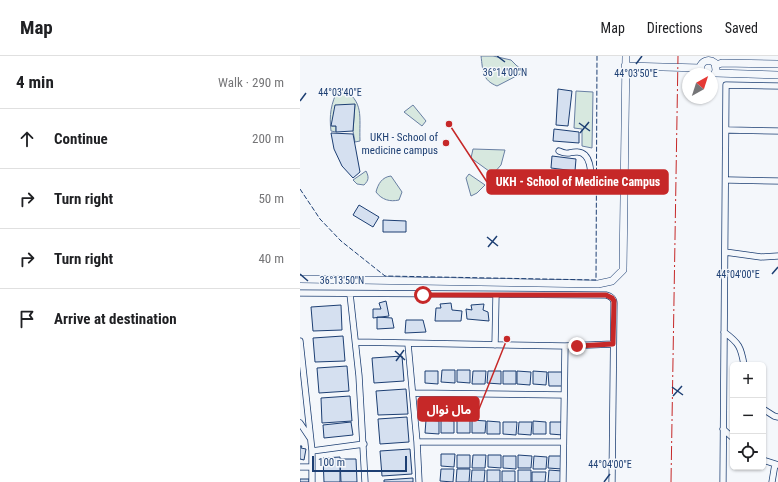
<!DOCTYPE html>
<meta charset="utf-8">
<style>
body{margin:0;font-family:"Roboto Condensed","Noto Sans Arabic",sans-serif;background:#f6f6f6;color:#202124}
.controls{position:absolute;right:12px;bottom:12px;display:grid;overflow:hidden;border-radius:6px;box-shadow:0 1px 3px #0004}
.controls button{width:36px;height:36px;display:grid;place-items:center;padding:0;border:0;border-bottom:1px solid #e0e0e0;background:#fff;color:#202124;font:20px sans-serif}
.compass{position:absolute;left:382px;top:12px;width:36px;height:36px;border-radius:50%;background:#fff;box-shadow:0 1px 3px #0004;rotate:39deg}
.scale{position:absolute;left:12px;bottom:10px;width:95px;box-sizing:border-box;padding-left:4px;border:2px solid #1d3f73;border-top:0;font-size:11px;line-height:14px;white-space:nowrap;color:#1d3f73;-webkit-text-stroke:3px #f4f7fb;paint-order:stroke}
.stop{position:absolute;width:12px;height:12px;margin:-9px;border:3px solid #c62828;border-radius:50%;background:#fff}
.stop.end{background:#c62828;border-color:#fff;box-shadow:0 1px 4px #0008}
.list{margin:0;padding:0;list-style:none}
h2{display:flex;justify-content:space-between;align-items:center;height:52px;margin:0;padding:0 16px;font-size:17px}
h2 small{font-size:13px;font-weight:400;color:#757577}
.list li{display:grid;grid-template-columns:26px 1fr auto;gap:12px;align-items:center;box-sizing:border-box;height:60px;padding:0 16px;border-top:1px solid #e0e0e0}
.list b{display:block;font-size:15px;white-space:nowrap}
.list em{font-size:13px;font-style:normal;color:#757577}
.icon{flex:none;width:22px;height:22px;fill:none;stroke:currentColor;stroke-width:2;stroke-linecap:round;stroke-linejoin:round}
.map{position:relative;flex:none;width:478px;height:426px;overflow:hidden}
header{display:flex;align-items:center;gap:24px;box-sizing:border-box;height:56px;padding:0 20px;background:#fff;border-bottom:1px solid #e0e0e0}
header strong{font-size:19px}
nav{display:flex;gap:22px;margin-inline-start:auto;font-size:14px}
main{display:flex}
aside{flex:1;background:#fff}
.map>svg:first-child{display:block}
.green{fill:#d7e8df;stroke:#687fa3}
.building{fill:#d5e0f0;stroke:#1d3f73}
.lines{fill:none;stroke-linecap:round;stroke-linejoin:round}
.minor-casing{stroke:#1d3f73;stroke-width:7}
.tertiary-casing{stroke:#1d3f73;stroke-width:8}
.minor{stroke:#f4f7fb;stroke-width:5.5}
.tertiary{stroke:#f4f7fb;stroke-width:7}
.fence{stroke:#1d3f73;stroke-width:1;stroke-dasharray:5 2;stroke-linecap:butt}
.power{stroke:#c62828;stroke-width:1;stroke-dasharray:14 3 2 3;stroke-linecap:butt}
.route{stroke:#c62828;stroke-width:5}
.ticks{fill:none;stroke:#1d3f73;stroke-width:1.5}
.poi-dot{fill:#c62828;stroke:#f4f7fb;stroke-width:1.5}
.labels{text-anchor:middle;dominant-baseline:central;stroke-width:3;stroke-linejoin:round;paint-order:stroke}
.poi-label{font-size:11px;fill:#1d3f73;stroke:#f4f7fb;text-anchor:end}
.ticks-label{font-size:10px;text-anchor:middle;fill:#1d3f73;stroke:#f4f7fb;stroke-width:3;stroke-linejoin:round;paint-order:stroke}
.leader{fill:none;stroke:#c62828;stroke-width:1.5}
.callout-dot{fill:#c62828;stroke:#f4f7fb;stroke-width:1.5}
.callout{fill:#c62828;stroke:#c62828;stroke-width:1.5}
.callout-label{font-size:12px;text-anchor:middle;font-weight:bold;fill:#fff}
</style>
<header>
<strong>Map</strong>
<nav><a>Map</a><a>Directions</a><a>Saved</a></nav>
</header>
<main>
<aside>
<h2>4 min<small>Walk · 290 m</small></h2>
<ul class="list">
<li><svg class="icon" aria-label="ahead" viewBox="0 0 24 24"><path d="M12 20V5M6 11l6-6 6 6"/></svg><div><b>Continue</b></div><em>200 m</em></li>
<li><svg class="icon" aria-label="right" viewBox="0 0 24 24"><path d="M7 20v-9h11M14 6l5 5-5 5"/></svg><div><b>Turn right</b></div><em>50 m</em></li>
<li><svg class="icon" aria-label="right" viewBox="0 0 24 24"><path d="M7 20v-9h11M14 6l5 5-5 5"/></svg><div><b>Turn right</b></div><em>40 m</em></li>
<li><svg class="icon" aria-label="arrive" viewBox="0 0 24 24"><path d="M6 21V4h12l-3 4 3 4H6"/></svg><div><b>Arrive at destination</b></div></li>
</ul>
</aside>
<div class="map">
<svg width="478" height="426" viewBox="0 0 478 426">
<rect width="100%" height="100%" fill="#f4f7fb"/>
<path class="green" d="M193,0L211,4L217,10L226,15L197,30C182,24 183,15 181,0Z
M41,32C65,45 59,61 60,85L55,86L53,75L55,48L32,70H36V76L31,75C29,59 31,48 38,33Z
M276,35L293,36L292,92L282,90V73L274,72Z
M113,49L126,65L122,70L104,56Z
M173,93L205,94L201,109L193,118L171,102Z
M66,115C69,121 69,124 64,129L57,128L53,124Z
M169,118L185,129L177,137L171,140L166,122Z
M91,120L102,136L99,144C90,146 82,144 76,136C78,128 82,121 91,120Z"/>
<path class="building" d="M258,33L272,35L268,70L256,69Z
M55,48L53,75L36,76V70H31L35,49Z
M254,73L279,76V87L253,85Z
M31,77L53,78L60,116L53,122L42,110L34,93Z
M252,100L276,103L275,115L251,112Z
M59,149L79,161L73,171L53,159Z
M83,164L106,165V176H83Z
M86,245L89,260L73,262V253H81L79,247Z
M151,247L152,254L162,255L161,265H135L136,252H141L140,248Z
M184,248L183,254L188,256L189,265L167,263L166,253L172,254L171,249Z
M41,249L42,274L13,275L11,251Z
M77,261L92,262L94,272L77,273Z
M106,264H123L126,276L105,277Z
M43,280L45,305L15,306L13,282Z
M102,300L104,325L74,327L72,302Z
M47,310L49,335L19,337L17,312Z
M142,314H155V327L141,326Z
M157,314H170V327L157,326Z
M125,315H138V328L125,327Z
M173,315H186L185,328H172Z
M188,315H201V328L187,327Z
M203,315H216V328H203Z
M217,315L231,316L230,329L217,328Z
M233,315L247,316L246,329L233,328Z
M248,316H262V330H249Z
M106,333L108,358L78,359L76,335Z
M50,340L52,365L22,367L21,342Z
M107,361L109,386L80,388L78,363Z
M126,364L139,365V378L125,377Z
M141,364L154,365V377H141Z
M157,364H170V377H157Z
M172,364L186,365L185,377H172Z
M187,365L200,366V378H187Z
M233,365L246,366V378H233Z
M51,366L53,379L24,382L23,369Z
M203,366H217L216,379L203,378Z
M219,366H232L231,379L218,378Z
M250,366H263V379L250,378Z
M0,390H2L1,392L6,393L4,404L0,403Z
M110,393L112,418L82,420L80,395Z
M141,398H155L154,411L141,410Z
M157,399H170V412H157Z
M173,399H186L185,412H172Z
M188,399H201V412L188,411Z
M218,399L232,400L231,412H218Z
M203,400H216V413L203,412Z
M234,400L247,401L246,413H233Z
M249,400H262V413L248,412Z
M40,401V426H24L23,402Z
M40,403H56L57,426H41Z
M141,413H154L153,426L140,425Z
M157,413H170L169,426H156Z
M172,414H185L184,426H171Z
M187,414H200V426H187Z
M218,414H231V426H218Z
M249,414L262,415V426H248Z
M202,415H215V426H202Z
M232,416H246L245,426H232Z
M113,422V426H84V424Z
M0,423H9V426H0Z"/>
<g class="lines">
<defs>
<path id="minor" d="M429,74L478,75
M429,124L478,125
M241,125C257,132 275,138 291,126C291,116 291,97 278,96C269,95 270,100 259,95
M425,196L461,201L478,200
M0,237L306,239C311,240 314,243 314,247L312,426
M50,238L59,320L65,426
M424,276C439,287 441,291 444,309
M0,285L12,395V426
M56,286L265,290L313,288
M108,288L117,386L119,426
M195,289L196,239
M114,337L264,339
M463,353L474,360L478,361
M0,367L10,382
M423,373L433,382
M117,386H263
M12,395L64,388
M463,404L478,409
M0,411H12
M263,426L265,290
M423,426L426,29L478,30
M472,426L475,408"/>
<path id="tertiary" d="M416,9L422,7L478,8
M325,10L401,12
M415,17L478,19
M403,18L401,15V9C404,4 410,3 415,7L416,14
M0,223L298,228L312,225L323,214L326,0"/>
</defs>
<use href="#minor" class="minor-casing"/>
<use href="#tertiary" class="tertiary-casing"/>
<use href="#minor" class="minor"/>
<use href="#tertiary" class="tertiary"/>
<path class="fence" d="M0,133L20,163L41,185L85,220L296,224L297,0"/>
<path class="power" d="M371,426L378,0"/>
</g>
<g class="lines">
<path class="route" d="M123,239H306L312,242L314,245L313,288L277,290"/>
</g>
<path class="ticks" d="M197,0L205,6M336,8L342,0M0,45L6,37M279,67L290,75M280,77L289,66M187,181L198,190M188,191L197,180M0,218L8,225M472,218L478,211M95,295L105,304M96,305L104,294M372,331L383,339M373,340L382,330M304,426L310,418"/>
<circle class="poi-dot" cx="146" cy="87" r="4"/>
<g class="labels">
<g class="poi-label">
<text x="138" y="81">UKH - School of<tspan x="138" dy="13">medicine campus</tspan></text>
</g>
</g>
<g class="ticks-label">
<text x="205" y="20">36°14'00"N</text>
<text x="336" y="21">44°03'50"E</text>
<text x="40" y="40">44°03'40"E</text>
<text x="438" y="222">44°04'00"E</text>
<text x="42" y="228">36°13'50"N</text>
<text x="310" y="412">44°04'00"E</text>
</g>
<path class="leader" d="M149 68L187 126M207 283L179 353"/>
<g class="callout-dot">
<circle cx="149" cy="68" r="4"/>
<circle cx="207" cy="283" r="4"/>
</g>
<g class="callout">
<rect x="187" y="114" width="181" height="24" rx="4"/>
<rect x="118" y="341" width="61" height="24" rx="4"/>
</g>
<g class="callout-label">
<text x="278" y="130">UKH - School of Medicine Campus</text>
<text x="149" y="358">مال نوال</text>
</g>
</svg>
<div class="controls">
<button>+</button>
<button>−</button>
<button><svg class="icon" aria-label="locate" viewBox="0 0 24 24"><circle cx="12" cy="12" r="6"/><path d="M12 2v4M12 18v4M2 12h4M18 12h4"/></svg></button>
</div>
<svg class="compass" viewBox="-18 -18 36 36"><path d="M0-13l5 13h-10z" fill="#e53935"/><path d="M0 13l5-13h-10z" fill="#757577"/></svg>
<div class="scale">100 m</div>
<div class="stop" style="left:123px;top:239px"></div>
<div class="stop end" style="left:277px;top:290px"></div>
</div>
</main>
